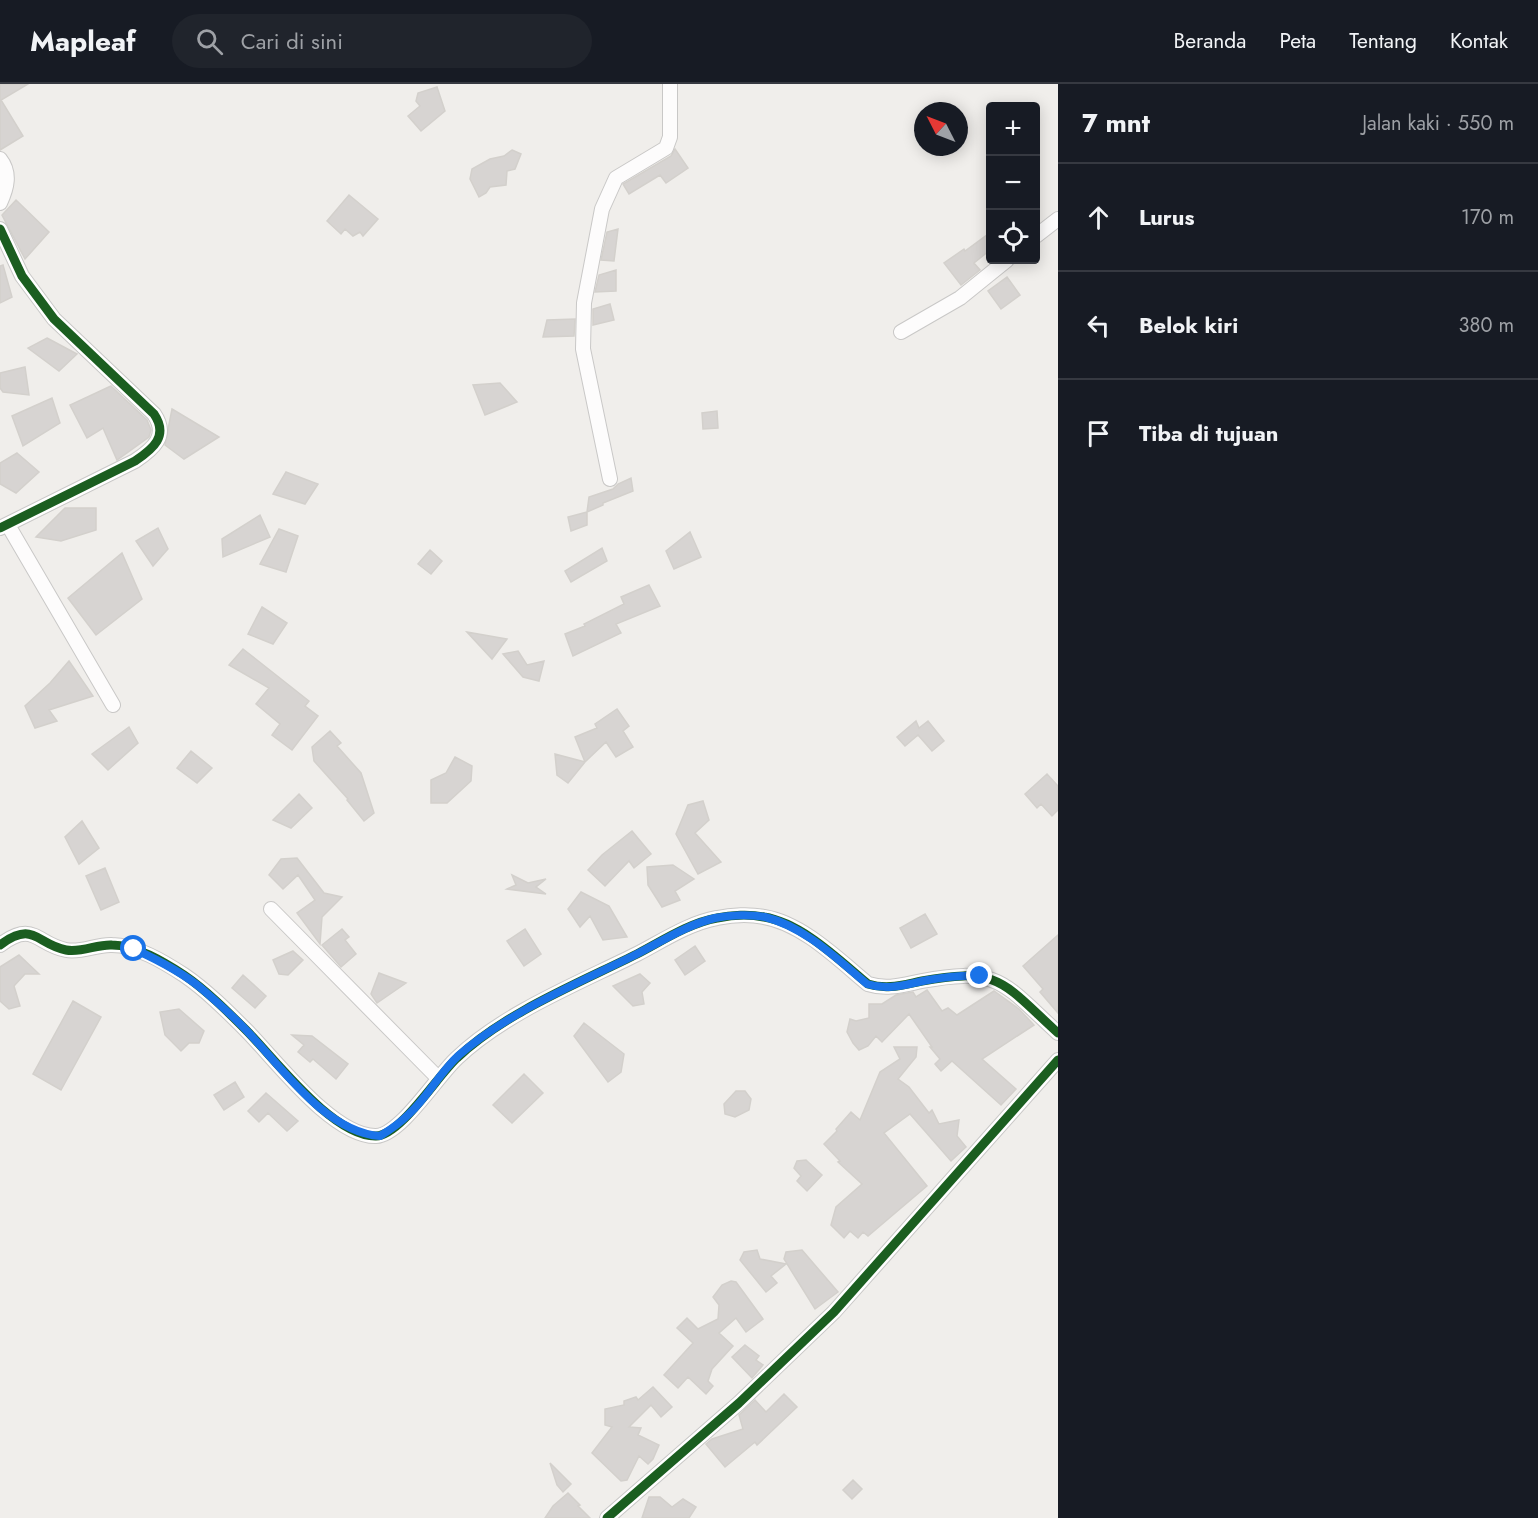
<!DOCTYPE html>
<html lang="id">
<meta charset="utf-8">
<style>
body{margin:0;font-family:Jost,sans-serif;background:#20242c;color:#f1f3f6}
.controls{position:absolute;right:18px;top:18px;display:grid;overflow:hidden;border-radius:6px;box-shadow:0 3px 15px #0003}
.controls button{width:54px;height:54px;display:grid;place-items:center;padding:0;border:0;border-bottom:2px solid #363941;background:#171b24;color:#f1f3f6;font:30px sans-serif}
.compass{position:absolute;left:914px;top:18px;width:54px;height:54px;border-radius:50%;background:#171b24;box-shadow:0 3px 15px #0003;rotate:312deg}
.stop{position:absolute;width:18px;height:18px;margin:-14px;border:4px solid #1a73e8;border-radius:50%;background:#fff}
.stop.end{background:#1a73e8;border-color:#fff;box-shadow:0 2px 6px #0008}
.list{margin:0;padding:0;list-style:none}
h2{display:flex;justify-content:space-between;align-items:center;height:78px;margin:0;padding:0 24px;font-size:26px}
h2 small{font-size:20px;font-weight:400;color:#9ea1a6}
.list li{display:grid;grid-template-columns:39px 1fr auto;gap:18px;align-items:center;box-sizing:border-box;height:108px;padding:0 24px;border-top:2px solid #363941}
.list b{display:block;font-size:22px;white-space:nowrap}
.list em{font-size:20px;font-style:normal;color:#9ea1a6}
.icon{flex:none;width:33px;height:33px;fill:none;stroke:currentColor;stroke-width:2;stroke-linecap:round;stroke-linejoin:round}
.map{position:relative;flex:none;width:1058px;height:1434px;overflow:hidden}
header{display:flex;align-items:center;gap:36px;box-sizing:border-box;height:84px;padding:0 30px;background:#171b24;border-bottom:2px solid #363941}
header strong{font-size:28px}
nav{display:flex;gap:33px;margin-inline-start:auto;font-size:21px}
.search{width:420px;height:54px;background:#20242c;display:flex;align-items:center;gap:15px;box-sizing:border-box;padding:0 21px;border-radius:33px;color:#9ea1a6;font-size:22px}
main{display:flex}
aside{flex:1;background:#171b24}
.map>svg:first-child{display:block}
.building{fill:#d7d4d2;stroke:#d3d0cc;stroke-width:1.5}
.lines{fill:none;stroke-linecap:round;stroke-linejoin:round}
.minor-casing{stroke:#c9c8c7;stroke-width:16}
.minor{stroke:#fdfcfc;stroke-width:14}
.cycleway-casing{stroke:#fff;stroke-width:13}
.cycleway{stroke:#1b5e20;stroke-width:9}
.route{stroke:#1a73e8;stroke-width:8}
</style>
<header>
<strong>Mapleaf</strong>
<div class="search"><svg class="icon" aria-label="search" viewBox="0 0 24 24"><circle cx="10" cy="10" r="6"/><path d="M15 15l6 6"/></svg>Cari di sini</div>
<nav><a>Beranda</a><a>Peta</a><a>Tentang</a><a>Kontak</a></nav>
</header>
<main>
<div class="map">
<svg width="1058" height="1434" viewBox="0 0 1058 1434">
<rect width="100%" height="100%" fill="#f0eeeb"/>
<path class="building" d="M0,0H28L1,16L23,52L0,66Z
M437,3L445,27L421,47L408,32L420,22L416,17L418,9Z
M675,65L688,84L666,99L660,91L629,110L623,100L671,72Z
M512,66L521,70L515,85L507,87L506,101L490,103L486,109L479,113L470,95L472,85L490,75L504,72Z
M349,111L378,135L363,152L360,148L353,152L345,145L341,150L327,137Z
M16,116L49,148L25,175L2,131Z
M618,145L614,177L601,176L607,148Z
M987,151L990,157V166L974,179L980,186L961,201L944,179L964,165L965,167Z
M3,181L12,213L0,219V182Z
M616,186V207L595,208L599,191Z
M1007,193L1020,211L1001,225L988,207Z
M610,220L614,236L593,241V225Z
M575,235L574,252L543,253L547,236Z
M47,254L77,270L59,287L28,264Z
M25,283L29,311L3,308L0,304V289Z
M500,299L517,318L485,331L473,301Z
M111,302L147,336L151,346L149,353L117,376L103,344L87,354L70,321Z
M52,314L60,339L23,362L12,332Z
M172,325L219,353L184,375L165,361Z
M717,327L718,344L703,345L702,329Z
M17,369L39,388L16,409L0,400V379Z
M286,388L318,400L305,420L273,410Z
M631,394L633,407L603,419V421L587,428L589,413L613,405L618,400Z
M65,424H96V446L61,457L36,453Z
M587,428V441L571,447L568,433Z
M260,431L270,453L223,473L222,455Z
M158,444L168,465L153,482L136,457Z
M279,445L298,452L286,488L260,480Z
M690,448L701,473L674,485L666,467Z
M602,464L607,477L571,498L565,487Z
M430,466L442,477L431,490L418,480Z
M122,469L142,515L96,551L68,514Z
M649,501L660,522L616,540L621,549L573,572L565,550L585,542L584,540L624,520L621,513Z
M262,523L287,539L273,560L248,550Z
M467,548L507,555L492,575Z
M243,565L309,617L305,622L318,632L292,666L272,651L280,640L256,620L269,604L229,581Z
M518,567L527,581L544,577L539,597L523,593L503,570Z
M69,577L93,612L49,626L57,637L35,644L25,622L50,599Z
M617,625L629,642L623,647L633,663L616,673L606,658L585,678L575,653L597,644L595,640Z
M916,637L919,644L928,637L944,657L932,667L918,651L905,662L897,653Z
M129,643L138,659L108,686L92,670Z
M330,647L341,659L337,662L361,689L374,729L364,737L347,716L348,715L314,677L312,663Z
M191,667L212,684L197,699L177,684Z
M555,670L585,678L568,699L557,691Z
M455,673L472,682L471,697L447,719H431V696L446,689Z
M1047,690L1058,702V726L1052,732L1041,720L1037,724L1025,710Z
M299,710L312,724L291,744L273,736Z
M703,717L709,736L695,749L721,778L698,790L676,750L688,721Z
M82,737L99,764L79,780L65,753Z
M632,747L651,770L634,784L629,777L605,802L588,786L602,771Z
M297,774L324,809L342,813L322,833L320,860L297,829L315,816L298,791L283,805L269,791L281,775Z
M673,781L694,795L675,807L680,816L662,823L648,801L647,783Z
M105,784L119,818L101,826L86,792Z
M512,791L528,799L546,795L536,803L546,810L507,805L516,801Z
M581,808L609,822L627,853L603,856L590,832L580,843L568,825Z
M925,830L937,850L911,864L900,844Z
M342,845L349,853L345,856L356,870L341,883L322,861Z
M525,845L541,870L524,882L507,857Z
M1058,851V929L1040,908L1043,905L1023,882Z
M695,862L705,877L685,891L675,876Z
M293,867L303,876L288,891L279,890L273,876Z
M19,871L39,890H25L14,902L20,922L9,925L0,917V883Z
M379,889L406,899L377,919L371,910Z
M640,890L650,899L642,908L644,920L633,922L613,902Z
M243,891L266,912L255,924L232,904Z
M927,906L942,927L948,924L957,931L994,907L1019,925L1034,941L982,975L1016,1005L1001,1021L952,977L941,987L935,980L940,975L930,963H932L909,930L882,958L876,952L868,962L859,966L853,959L847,948L850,935L856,937L869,934V920H882L896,911L913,908L916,913Z
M73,917L101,933L61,1006L33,990Z
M179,925L204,947L199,959H189L181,967L165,951L160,928Z
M584,939L624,970L621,988L608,998L574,952Z
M292,951L312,952L348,980L336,995L313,975L310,978L298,968L304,961Z
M894,963H917L916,973L898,995L909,1003L929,1029L932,1026L939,1040L959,1036L957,1052L966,1063L951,1077L910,1030L884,1049L927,1102L868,1152L863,1148L858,1154L850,1147L844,1154L831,1141L836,1123L862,1100L838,1078L840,1077L824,1060L837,1047L836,1045L851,1028L860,1036L880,988L900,975Z
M524,990L543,1009L512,1039L493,1021Z
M235,998L244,1013L224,1026L214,1011Z
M736,1007H745L751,1015L749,1026L735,1033L725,1030L724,1020Z
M266,1009L298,1037L287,1047L268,1029L259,1038L248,1027Z
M806,1076L822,1091L807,1107L797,1097L801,1092L794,1084L797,1077Z
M757,1166L760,1175L786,1180L771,1192L777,1199L766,1208L740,1176L744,1168Z
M802,1166L838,1208L815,1225L784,1175L786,1168Z
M731,1197L736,1198L763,1235L746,1248L736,1234L719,1249L733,1262L712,1285L708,1297L713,1302L706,1310L688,1293L678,1304L664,1291L693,1259L677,1244L687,1234L698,1245L718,1235L719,1221L713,1213L722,1201Z
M745,1261L759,1272L756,1276L763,1281L752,1294L732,1273Z
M653,1303L672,1323L661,1333L651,1321L629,1343L641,1344L638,1351L659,1361L653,1375L648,1380L639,1372L627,1396L621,1397L592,1369L612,1343L605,1341V1325L624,1321V1317L636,1313L638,1316Z
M784,1310L797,1323L757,1361L755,1358L725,1383L706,1360L712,1355L743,1345L739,1331L755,1316L766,1328Z
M550,1379L571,1400L563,1408L557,1401Z
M853,1396L862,1405L852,1415L843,1406Z
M568,1409L580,1421L578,1422L590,1434H545L553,1422Z
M649,1413H660L672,1423L683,1415L696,1423L689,1434H642Z"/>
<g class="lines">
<defs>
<path id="minor" d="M0,75C11,89 7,104 0,119
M0,145L22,192L54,235L154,330C169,352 153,365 135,377L0,444
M1036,152L1058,135
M901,248L960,214L1007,176
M610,395L583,265L584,219L602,125L616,94L666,64L670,53V0
M8,441L113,621
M271,825L438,994
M0,861C34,836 36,860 66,866C82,869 97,860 112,861C136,861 164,878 184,891C206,906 227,927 246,946C275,975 333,1053 376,1052C401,1051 438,991 457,974C504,929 579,899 637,870C662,857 689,839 717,834C731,831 750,830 764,833C802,839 839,876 868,900C887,906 902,901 922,897C1000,882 1004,900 1058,949
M607,1434L739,1319L834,1228L1058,976"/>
</defs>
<use href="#minor" class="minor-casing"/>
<use href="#minor" class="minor"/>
<defs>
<path id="cycleway" d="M0,145L22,192L54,235L154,330C169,352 153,365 135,377L0,444
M0,861C34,836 36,860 66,866C82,869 97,860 112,861C136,861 164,878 184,891C206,906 227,927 246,946C275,975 333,1053 376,1052C401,1051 438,991 457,974C504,929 579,899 637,870C662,857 689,839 717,834C731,831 750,830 764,833C802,839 839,876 868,900C887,906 902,901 922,897C1000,882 1004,900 1058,949
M607,1434L739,1319L834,1228L1058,976"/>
</defs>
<use href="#cycleway" class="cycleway-casing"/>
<use href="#cycleway" class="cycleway"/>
</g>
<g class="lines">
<path class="route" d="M134,865C158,876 182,888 202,905C217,918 232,931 246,946C281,982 325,1048 380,1052C390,1046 400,1039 409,1030C428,1013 439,989 459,971C509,928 574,901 633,872C659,859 686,841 715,834C730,831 751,830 765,833C805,843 837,875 867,900C889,907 907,900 928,896C946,893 962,891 980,892"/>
</g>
</svg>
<div class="controls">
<button>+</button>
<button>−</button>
<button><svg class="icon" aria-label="locate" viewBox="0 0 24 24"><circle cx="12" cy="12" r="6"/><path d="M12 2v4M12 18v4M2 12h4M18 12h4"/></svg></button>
</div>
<svg class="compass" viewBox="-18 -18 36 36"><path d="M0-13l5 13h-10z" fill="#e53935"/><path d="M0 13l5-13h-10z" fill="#9ea1a6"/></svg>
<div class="stop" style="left:134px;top:865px"></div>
<div class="stop end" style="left:980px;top:892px"></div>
</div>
<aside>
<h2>7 mnt<small>Jalan kaki · 550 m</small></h2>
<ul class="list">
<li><svg class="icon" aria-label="ahead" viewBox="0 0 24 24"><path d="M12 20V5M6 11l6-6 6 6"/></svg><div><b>Lurus</b></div><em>170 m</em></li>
<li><svg class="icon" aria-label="left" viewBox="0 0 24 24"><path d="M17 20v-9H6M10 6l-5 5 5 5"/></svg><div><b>Belok kiri</b></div><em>380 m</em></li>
<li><svg class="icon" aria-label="arrive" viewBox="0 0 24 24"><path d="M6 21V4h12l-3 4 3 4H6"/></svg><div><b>Tiba di tujuan</b></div></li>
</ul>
</aside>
</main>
